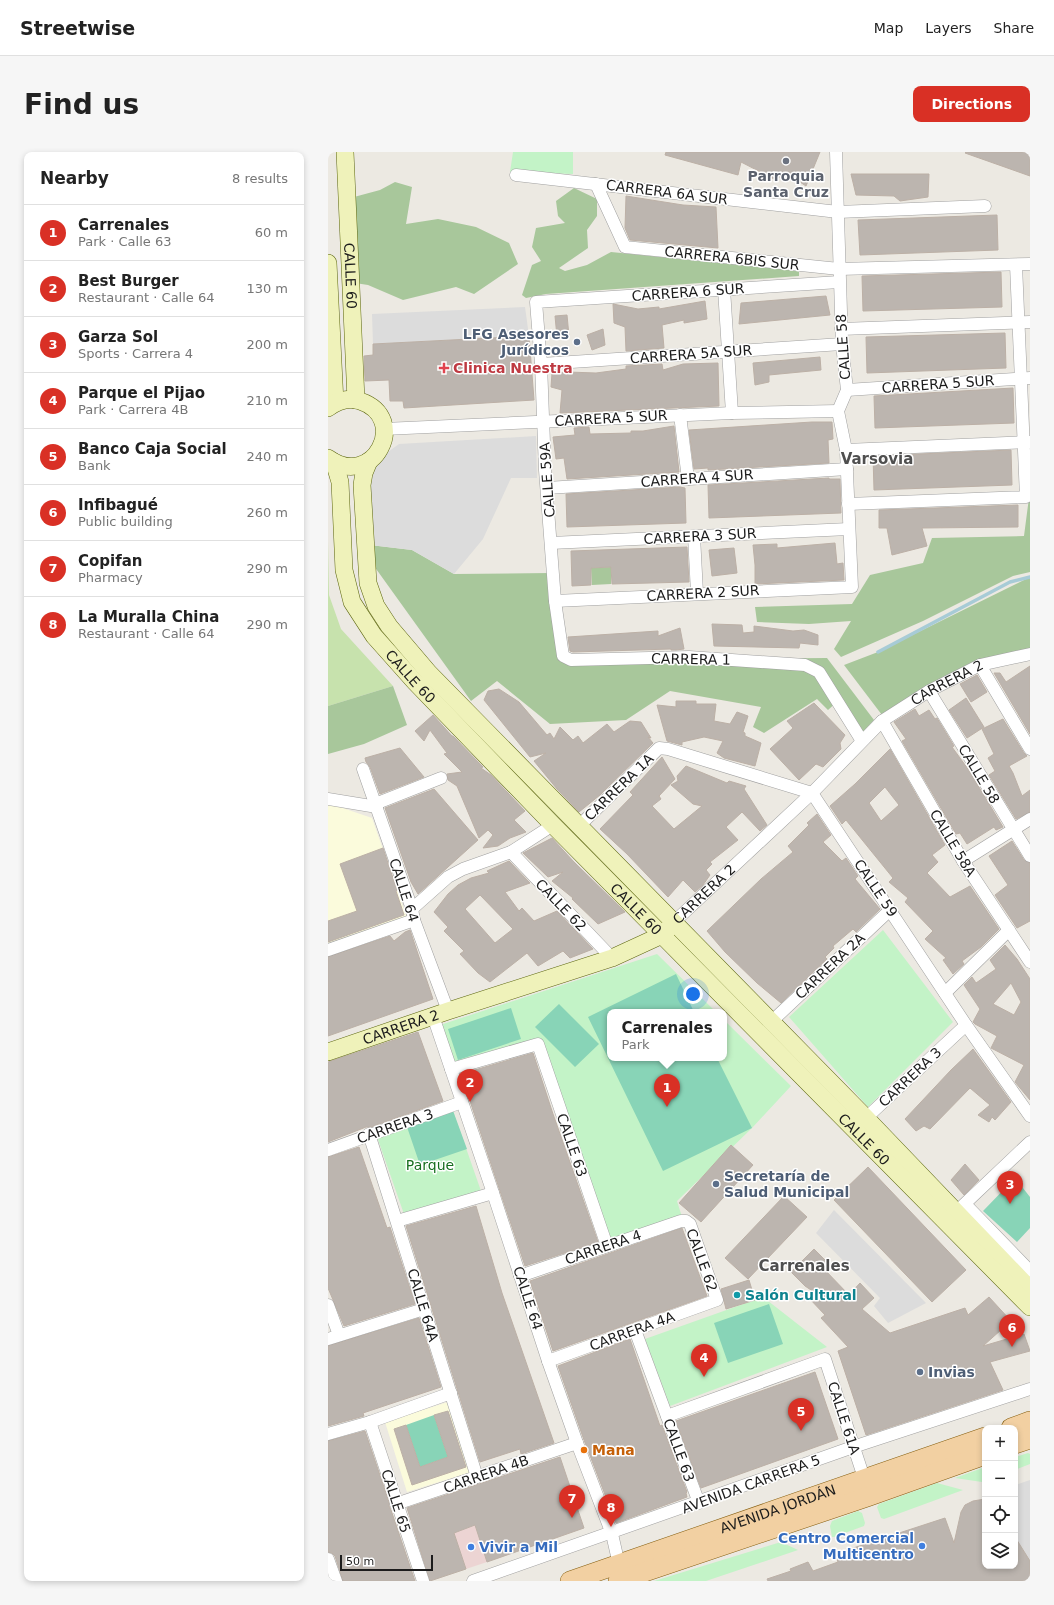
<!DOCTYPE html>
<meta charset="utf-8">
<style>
body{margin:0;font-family:"DejaVu Sans",sans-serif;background:#f6f6f6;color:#222}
.controls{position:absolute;right:12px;bottom:12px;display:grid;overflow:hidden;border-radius:8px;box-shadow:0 2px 6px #0003}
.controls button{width:36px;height:36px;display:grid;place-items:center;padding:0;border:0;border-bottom:1px solid #e0e0e0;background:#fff;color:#222;font:20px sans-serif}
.scale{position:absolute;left:12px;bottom:10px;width:93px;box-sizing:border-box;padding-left:4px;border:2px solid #1c1c1c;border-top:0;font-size:11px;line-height:14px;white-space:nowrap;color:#1c1c1c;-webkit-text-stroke:3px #fff;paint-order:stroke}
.you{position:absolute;left:365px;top:842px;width:14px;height:14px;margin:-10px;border:3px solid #fff;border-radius:50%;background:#1a73e8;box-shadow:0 0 0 6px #1a73e833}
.badge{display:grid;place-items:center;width:26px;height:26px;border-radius:50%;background:#d93025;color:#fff;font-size:13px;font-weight:700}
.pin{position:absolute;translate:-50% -33px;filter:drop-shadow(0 1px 2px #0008)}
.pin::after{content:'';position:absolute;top:21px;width:14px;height:12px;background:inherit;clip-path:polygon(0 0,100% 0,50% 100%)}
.popup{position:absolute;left:279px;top:857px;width:120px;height:52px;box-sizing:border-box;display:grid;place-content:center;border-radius:8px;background:#fff;filter:drop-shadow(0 1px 3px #0005);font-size:13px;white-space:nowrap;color:#767676}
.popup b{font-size:15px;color:#222}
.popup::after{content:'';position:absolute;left:50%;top:100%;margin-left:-8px;border:8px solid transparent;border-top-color:#fff}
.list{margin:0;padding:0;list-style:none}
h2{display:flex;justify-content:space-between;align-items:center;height:52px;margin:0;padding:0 16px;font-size:17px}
h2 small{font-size:13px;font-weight:400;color:#767676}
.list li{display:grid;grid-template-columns:26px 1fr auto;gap:12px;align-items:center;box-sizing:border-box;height:56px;padding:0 16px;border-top:1px solid #e0e0e0}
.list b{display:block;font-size:15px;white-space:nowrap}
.list p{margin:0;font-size:13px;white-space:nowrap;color:#767676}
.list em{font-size:13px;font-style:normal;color:#767676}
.icon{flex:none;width:22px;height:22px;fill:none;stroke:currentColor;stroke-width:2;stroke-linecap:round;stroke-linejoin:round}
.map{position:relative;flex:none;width:702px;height:1429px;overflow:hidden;border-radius:8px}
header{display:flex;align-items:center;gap:24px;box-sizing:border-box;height:56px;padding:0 20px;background:#fff;border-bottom:1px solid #e0e0e0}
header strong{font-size:19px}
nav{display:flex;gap:22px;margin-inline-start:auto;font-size:14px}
.intro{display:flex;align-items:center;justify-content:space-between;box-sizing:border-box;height:96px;padding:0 24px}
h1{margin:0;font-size:28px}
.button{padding:10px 18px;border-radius:8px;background:#d93025;color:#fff;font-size:14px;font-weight:700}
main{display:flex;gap:24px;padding:0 24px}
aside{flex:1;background:#fff;border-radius:8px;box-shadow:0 2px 6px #0003}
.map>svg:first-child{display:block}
.commercial{fill:#ecd4d3}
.education{fill:#fbfbdc}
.grass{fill:#c7e2ad}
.forest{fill:#a8c79b}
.park{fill:#c3f3c7}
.pitch{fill:#88d4b7}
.parking{fill:#dcdcdc}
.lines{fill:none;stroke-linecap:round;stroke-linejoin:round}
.stream{stroke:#a7cbd6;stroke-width:3.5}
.building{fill:#bcb5af;stroke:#bcb0a6;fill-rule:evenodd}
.street-casing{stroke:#a0a0a0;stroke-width:13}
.secondary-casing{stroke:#5c660f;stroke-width:18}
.primary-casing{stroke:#855e0f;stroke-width:20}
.street{stroke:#fff;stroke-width:12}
.secondary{stroke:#eff2ba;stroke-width:17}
.primary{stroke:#f2d0a2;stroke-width:19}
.worship-dot{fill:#6b7280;stroke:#fff;stroke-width:1.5}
.service-dot{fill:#5c6f8a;stroke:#fff;stroke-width:1.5}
.health-dot{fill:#e0444e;stroke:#fff;stroke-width:1.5}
.culture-dot{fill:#0f9aa8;stroke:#fff;stroke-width:1.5}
.food-dot{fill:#e8710a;stroke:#fff;stroke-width:1.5}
.shop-dot{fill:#3f7fe0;stroke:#fff;stroke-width:1.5}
.labels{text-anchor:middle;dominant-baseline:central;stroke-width:3;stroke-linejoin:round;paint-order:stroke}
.worship-label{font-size:14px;font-weight:bold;fill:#5b616d;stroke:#fff}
.street-label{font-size:14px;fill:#1c1c1c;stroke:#fff}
.service-label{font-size:14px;font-weight:bold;fill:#4e5e75;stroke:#fff;text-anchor:start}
.health-label{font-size:14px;font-weight:bold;fill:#be3a42;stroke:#fff;text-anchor:start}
.park-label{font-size:14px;fill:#166e1e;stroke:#fff}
.culture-label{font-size:14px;font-weight:bold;fill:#0d838f;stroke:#fff;text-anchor:start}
.food-label{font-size:14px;font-weight:bold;fill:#c56008;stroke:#fff;text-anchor:start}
.shop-label{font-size:14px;font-weight:bold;fill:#366cbe;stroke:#fff;text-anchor:end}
.neighbourhood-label{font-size:15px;font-weight:bold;fill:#4f4f4f;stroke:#fff}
</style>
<header>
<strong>Streetwise</strong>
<nav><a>Map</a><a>Layers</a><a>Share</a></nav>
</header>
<div class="intro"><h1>Find us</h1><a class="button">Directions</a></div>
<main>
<aside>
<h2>Nearby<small>8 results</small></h2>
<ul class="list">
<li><span class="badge">1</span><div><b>Carrenales</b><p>Park · Calle 63</p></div><em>60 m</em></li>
<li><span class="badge">2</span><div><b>Best Burger</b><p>Restaurant · Calle 64</p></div><em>130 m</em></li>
<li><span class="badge">3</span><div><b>Garza Sol</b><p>Sports · Carrera 4</p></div><em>200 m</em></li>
<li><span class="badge">4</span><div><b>Parque el Pijao</b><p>Park · Carrera 4B</p></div><em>210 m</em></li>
<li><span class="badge">5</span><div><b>Banco Caja Social</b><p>Bank</p></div><em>240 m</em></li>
<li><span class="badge">6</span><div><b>Infibagué</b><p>Public building</p></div><em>260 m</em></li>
<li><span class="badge">7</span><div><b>Copifan</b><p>Pharmacy</p></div><em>290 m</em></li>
<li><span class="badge">8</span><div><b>La Muralla China</b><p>Restaurant · Calle 64</p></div><em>290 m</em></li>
</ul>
</aside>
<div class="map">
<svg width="702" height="1429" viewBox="0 0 702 1429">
<rect width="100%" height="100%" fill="#ece9e2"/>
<path class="commercial" d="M147,1373L159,1410L138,1417L126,1381Z"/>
<path class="education" d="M0,651L44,666L79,766L0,793Z
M123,1249L146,1319L79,1340L57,1270Z"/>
<path class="grass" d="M0,389L1,443L13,477L65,534L0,554Z"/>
<path class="forest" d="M67,30L84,35L78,72L110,67L148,75L181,91L190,112L146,142L128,135L75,148L40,133L27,131L26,45L52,38Z
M246,36L269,47V64L259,78L260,96L231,116L237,119L259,113L283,100L471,119V124L218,142L198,146L194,143L204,113L213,109L204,95L208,76L237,71L230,64L228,49Z
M702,338V420L685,424L595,469L513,505L506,497L523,469L481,472L429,470L427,455L524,452L542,423L595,411L604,386L696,384Z
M42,393L84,398L126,422L222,421L223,465L235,508L499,506L546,568L535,580L511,548L500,558L489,547L436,581L425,575L433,555L342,539L298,568L222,572L169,529L143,549L46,414Z
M283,415V432L264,433L263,416Z
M702,425V498L658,507L554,563L516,513L550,500Z
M65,534L79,573L36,592L0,602V554Z"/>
<path class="park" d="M185,0H245V22L182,20Z
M555,778L625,870L540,955L461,865Z
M329,802L388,860H282V906H396V868L463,934L424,976L349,1049L354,1065L280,1090L212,887L126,915L112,873Z
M124,956L153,1039L77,1065L48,982Z
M435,1145L499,1195L342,1254L317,1187Z
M700,1301L702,1302V1312L687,1318V1305Z
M657,1315V1329L654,1330L627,1326Z
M609,1331L635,1338L556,1367L553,1366L549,1355L551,1352Z
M530,1359L534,1361L537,1371L536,1374L506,1385H504L502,1374L504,1369Z
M453,1390L470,1398L378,1429H326Z"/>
<path class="pitch" d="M348,822L366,860H282V906H389L424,976L335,1019L260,865Z
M231,852L271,892L247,915L207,875Z
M183,856L193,887L130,908L120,877Z
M124,956L139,997L92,1013L78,972Z
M687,1026L702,1045V1076L689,1090L655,1059Z
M441,1152L455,1192L400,1211L386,1171Z
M106,1263L120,1305L92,1315L78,1273Z"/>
<path class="parking" d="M197,155L201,184L45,192L44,162Z
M208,284L209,326H183L155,387L126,422L84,398L42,393L39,336L50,307L71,292Z
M506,1058L598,1151L560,1171L546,1154L552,1146L488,1081Z
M702,1328V1409L687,1385V1333Z"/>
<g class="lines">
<path class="stream" d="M550,500L682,430L702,425"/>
</g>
<path class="building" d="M338,0H492L478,34L457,20L448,28L413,10L410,23L337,3Z
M638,0H702V24L637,1Z
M523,22H601L600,45L572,49L566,44L528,43Z
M298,44L355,53L388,55L390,96L302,88L297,76Z
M669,63L670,98L532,103L530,68Z
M673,120L674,155L535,159L534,124Z
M498,144L502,163L411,172L413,151Z
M377,149L379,167L356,171V168L334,173L336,196L298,199L297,175L286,171L285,152L310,157L331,155V157Z
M239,163L241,184L229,185L227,164Z
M275,177L277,193L264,198L259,183Z
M677,181L678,216L539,221L538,185Z
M201,184L206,248L76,256L75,249H62L61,228L37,229L36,204L45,203V192Z
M492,205L493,218L441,223V230L427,233L425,211Z
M390,211L391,254L232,261L234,238L223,235L224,221L240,220L268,221L298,217V214L334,212L335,218L355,212Z
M685,236L686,271L547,276L546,244Z
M484,270H504L505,287L500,288L501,311L380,318V316L366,317L361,278Z
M346,274L351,320L239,327L236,306L228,307L225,285L247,283L246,276L261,275L262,282L303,281V279H315Z
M683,298L684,333L546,338L545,304Z
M501,326V327H512L513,361L381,366L380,333Z
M352,335L357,336L358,371L239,375L238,342Z
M690,353V375L594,376L599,394L564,403L559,376H551V358Z
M507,391L509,412L515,411L516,428L427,432V413L425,393L449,392V396Z
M359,395L361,430L284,432L283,415L263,416V433L244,434L243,399Z
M406,396L409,421L384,424L381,398Z
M384,472L414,473L415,481L426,480V474L465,479L476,478L490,483V493L472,491L471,496L386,494Z
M352,476L356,497L348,498H343V497L245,500L242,499L240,485L330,479V484Z
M702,514V582L666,521H672L678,530Z
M649,523L659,540L643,550L632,532Z
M171,537L191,550L219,583L222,581L226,587L232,575L245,588L250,584L255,591L279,572L286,580L302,569L313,570L323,586L320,585L325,591L272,643L251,660L229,637L206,609L218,601L202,605L156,548L160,539Z
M638,546L656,575L639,586L621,558Z
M348,549H368V552H388L386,569L402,572L409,560L420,564L415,580L417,581V584L433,591L427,614L396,606L389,601L395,589L376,585L354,590V593L339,589L329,553L348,555Z
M486,551L517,583L512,591L513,597L495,615L488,612L471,628L442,597L465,576L459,569Z
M587,557L591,564L601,558L607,567L609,566L626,594L624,595L640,617L675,675L668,678L666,675L639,692L632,681L628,682L574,589L578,587L566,570Z
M105,563L124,584H125L155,615L153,616L163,623L197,659L186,668L198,680L182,686L170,694L155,696L165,683L160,678L151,686L129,634L120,628L119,622L134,620L116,602L119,601L102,578L96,589L87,579Z
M675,567L696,601L699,604L681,614L685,621L694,644L702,638V660L688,667L661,623L667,619L660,606L666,602L654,577Z
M72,596L96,625L52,642L42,615L38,610L37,606Z
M562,597L617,693L604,703L610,710L599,721L622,745L642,734L671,777L653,795L634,809L636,812L625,822L615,808L618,806L597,787L605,779L577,750L580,746L561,730L565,726L518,668L514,672L502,654L527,632ZM557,635L571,653L553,669L541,651Z
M334,605L347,627L331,644L333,647L324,654L346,677L374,654L365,652L343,633L350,629L349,624L358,614L399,631L401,629L418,634L416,637L439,673L432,679L414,660L398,675L410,688L382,710L384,712L378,718L382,723L375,733L367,740L355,728L340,745L299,702L272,677L305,643L302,640Z
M106,637L150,688L90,742L83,730L57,656Z
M489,662L503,683L495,690L514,709L518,706L530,724L527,727L552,757L528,780L525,777L505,794L506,796L497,805L499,807L453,851L429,831L397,800L379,779L433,727L465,700L460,694L481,673L479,671Z
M224,686L246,710L297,760L270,772L244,747L245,746L224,729L235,720L220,725L195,701Z
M684,689L696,708L702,711V769L689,776L667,743L680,733L661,704Z
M55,696L69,738L68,739L76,763L0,790V769L29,759L12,712Z
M181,709L202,731L177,740L191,759L194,756L206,769L229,759L265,797L242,806L235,799L210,814L199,801L162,830L150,821L132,802L136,799L116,779L120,775L106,760L120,742L130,733L143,726L161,721L159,719ZM152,743L185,777L167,791L137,757Z
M82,778L105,847L0,884V805L62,784L66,789L77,780Z
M677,793L689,807L702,827V948L687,930L696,913L663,896L669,884L647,872L645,870L652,857L636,833L644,825L648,831L668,817L662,808ZM683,831L693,850L686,863L665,852Z
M90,880L115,949L43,975H38L0,990V910Z
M645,897L683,950L667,968L664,965L661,970L650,963L662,953L642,936L602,977L596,974L588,979L577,967L623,918Z
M205,901L225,962L270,1090L197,1114L133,922Z
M403,993L425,1013L373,1070L351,1051Z
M31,995L59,1076L62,1075L87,1152L16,1174L0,1136V1005Z
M637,1012L651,1028L636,1043L623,1028Z
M540,1015L638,1118L604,1150L506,1048Z
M456,1044L479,1065L420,1127L397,1106Z
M148,1054L174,1141L226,1291L193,1302L192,1297L152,1310L78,1074Z
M354,1076L379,1144L225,1199L202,1129Z
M486,1097L500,1111L495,1116L521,1143L532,1131L546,1146L534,1157L562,1181L637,1156L640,1163L661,1145L683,1169L655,1194L696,1182L702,1199L662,1210L675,1238L538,1283L510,1199L520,1195L493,1166L497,1163L480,1145L486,1140L477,1134L463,1120Z
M421,1128L427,1148L398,1157L393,1137Z
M91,1166L113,1235L35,1261L36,1264L0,1274V1194Z
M302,1187L332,1274L334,1273L359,1340L358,1341L359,1345L288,1371L256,1288L230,1214Z
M487,1220L510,1287L373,1336L348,1269Z
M120,1259L138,1315L84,1333L66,1277L78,1273L92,1315L120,1305L106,1263Z
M37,1279L61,1350V1354L63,1358L87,1429H15L7,1404L4,1401L0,1400V1289Z
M232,1305L256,1376L159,1410L147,1373L126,1381L138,1417L102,1429L79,1356Z
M657,1347V1414H687V1385L702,1409V1429H440L439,1427L463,1419L462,1417L480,1410L485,1419L510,1410L507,1402L617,1366L626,1391L633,1360L637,1353L645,1349Z"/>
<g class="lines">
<defs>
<g id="street">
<path d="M188,23L510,60L657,54"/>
<path d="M268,32L297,95L511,117L702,112"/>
<path d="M511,130L208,150L213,212L217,318L227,449L235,504L243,508L361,505L477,513L491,520L534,589"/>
<path d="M396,137L404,261"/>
<path d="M513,177L702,170"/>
<path d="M213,212L514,192"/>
<path d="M519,238L702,226"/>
<path d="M352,263L360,327"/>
<path d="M56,277L404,261L510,259"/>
<path d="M518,298L702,290"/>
<path d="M219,336L519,317"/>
<path d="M520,352L698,345L688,113"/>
<path d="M366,384L369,441"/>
<path d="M223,391L521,377"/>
<path d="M227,449L524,435L518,298L510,259L519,238L514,192L508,0"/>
<path d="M652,513L702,597"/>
<path d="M601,539L702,704"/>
<path d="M554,569L635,709L702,810"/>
<path d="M35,617L84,757L86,768L120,859"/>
<path d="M0,647L49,655"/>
<path d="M47,652L113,626"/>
<path d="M251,674L331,596L340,597L484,641L638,873L702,964"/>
<path d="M183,700L284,806"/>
<path d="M635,709L702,667"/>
<path d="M84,757L120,725L135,717L183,700L225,673"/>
<path id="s1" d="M346,770L484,641L554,569L601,539L652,513L702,502"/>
<path d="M0,798L86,768"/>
<path d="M617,841L681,778"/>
<path d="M105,864L165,1041L220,1209L249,1291L284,1382L292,1417"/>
<path d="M443,870L562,758"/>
<path d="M123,917L210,892L279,1094"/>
<path d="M532,970L538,966L638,873"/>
<path d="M41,982L149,1325"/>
<path d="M0,998L134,950"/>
<path d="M637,1052L702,1119"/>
<path d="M628,1060L702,990"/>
<path d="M69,1069L165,1041"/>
<path d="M192,1124L353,1069H358L362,1072L389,1148L220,1209"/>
<path d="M0,1153L11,1183"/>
<path d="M307,1178L371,1351"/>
<path d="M0,1187L96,1157"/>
<path d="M339,1264L497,1207L536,1326"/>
<path d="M42,1270L95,1429"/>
<path d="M0,1282L42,1270L123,1241"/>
<path d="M68,1352L249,1291"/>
<path d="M0,1407L8,1429"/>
<path d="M145,1429L525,1295L702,1237"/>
</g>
<g id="secondary">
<path id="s2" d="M17,0L28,248"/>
<path d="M0,111L7,251"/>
<path d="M0,256C9,249 20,245 32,249C83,266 45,339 0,306"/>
<path d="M41,309L36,321L34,333L40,431L48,454L61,474L101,521L538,966L702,1137"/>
<path id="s3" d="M6,310L12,330L16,418L24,450L46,484L87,530L225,673L702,1155"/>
<path id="s4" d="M0,900L120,859L284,806L334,783L341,776"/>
</g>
<g id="primary">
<path d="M683,1276L702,1269"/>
<path d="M687,1292L702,1287"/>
<path id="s5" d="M242,1429L657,1285"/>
<path d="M290,1429L539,1345L657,1303"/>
</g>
</defs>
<use href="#street" class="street-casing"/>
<use href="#secondary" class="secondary-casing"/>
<use href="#primary" class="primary-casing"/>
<use href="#street" class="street"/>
<use href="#secondary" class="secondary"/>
<use href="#primary" class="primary"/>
</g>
<circle class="worship-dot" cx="458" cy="9" r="4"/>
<g class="service-dot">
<circle cx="249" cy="190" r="4"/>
<circle cx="388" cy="1032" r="4"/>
<circle cx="592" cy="1220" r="4"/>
</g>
<path class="health-dot" d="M114 210h4v4h4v4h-4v4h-4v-4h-4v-4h4z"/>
<circle class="culture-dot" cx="409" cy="1143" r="4"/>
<circle class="food-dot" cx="256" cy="1298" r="4"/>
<g class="shop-dot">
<circle cx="594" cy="1394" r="4"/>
<circle cx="143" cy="1395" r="4"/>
</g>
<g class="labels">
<g class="worship-label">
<text x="458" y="24">Parroquia<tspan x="458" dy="16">Santa Cruz</tspan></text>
</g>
<g class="street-label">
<text transform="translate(339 40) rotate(7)">CARRERA 6A SUR</text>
<text transform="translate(404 106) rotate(6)">CARRERA 6BIS SUR</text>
<text stroke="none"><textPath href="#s2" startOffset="124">CALLE 60</textPath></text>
<text transform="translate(360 140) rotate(-4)">CARRERA 6 SUR</text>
<text transform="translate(515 195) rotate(-94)">CALLE 58</text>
<text transform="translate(363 202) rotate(-4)">CARRERA 5A SUR</text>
<text transform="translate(610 232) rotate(-4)">CARRERA 5 SUR</text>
<text transform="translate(283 266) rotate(-3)">CARRERA 5 SUR</text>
<text transform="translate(369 326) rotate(-4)">CARRERA 4 SUR</text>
<text transform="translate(219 328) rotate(-94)">CALLE 59A</text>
<text transform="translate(372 384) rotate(-3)">CARRERA 3 SUR</text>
<text transform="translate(375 441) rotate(-3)">CARRERA 2 SUR</text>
<text transform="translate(363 507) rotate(1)">CARRERA 1</text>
<text stroke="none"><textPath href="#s3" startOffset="237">CALLE 60</textPath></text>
<text stroke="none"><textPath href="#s1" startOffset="365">CARRERA 2</textPath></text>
<text transform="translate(651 622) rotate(59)">CALLE 58</text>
<text transform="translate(291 635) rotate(-44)">CARRERA 1A</text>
<text transform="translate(625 691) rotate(59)">CALLE 58A</text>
<text transform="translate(548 736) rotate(56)">CALLE 59</text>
<text transform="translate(76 738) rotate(72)">CALLE 64</text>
<text stroke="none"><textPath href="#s1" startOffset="41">CARRERA 2</textPath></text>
<text transform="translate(233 753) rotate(46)">CALLE 62</text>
<text stroke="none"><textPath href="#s3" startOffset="561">CALLE 60</textPath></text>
<text transform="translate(502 814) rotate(-43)">CARRERA 2A</text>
<text stroke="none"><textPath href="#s4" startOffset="77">CARRERA 2</textPath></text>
<text transform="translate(582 925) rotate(-43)">CARRERA 3</text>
<text transform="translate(67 974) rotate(-19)">CARRERA 3</text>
<text stroke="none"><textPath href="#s3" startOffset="885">CALLE 60</textPath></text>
<text transform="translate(244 993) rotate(71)">CALLE 63</text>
<text transform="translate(275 1095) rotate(-19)">CARRERA 4</text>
<text transform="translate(374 1108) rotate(70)">CALLE 62</text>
<text transform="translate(200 1146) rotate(72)">CALLE 64</text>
<text transform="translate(95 1153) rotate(73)">CALLE 64A</text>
<text transform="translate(304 1179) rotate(-20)">CARRERA 4A</text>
<text transform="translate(516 1266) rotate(72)">CALLE 61A</text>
<text transform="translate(351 1298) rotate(70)">CALLE 63</text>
<text transform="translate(158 1322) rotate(-19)">CARRERA 4B</text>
<text transform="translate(423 1332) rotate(-20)">AVENIDA CARRERA 5</text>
<text transform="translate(68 1349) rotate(72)">CALLE 65</text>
<text stroke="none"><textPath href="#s5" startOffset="220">AVENIDA JORDÁN</textPath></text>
</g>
<g class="service-label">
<text x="241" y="182" text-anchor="end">LFG Asesores<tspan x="241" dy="16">Jurídicos</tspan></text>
<text x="396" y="1024">Secretaría de<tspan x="396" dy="16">Salud Municipal</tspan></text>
<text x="600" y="1220">Invias</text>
</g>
<g class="health-label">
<text x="125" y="216">Clinica Nuestra</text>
</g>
<g class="park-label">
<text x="102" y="1013">Parque</text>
</g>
<g class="culture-label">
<text x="417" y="1143">Salón Cultural</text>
</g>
<g class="food-label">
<text x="264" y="1298">Mana</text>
</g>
<g class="shop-label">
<text x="586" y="1386">Centro Comercial<tspan x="586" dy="16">Multicentro</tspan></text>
<text x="151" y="1395" text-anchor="start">Vivir a Mil</text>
</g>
<g class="neighbourhood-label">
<text x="549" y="307">Varsovia</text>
<text x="476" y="1114">Carrenales</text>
</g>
</g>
</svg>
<div class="controls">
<button>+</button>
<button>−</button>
<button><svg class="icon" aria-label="locate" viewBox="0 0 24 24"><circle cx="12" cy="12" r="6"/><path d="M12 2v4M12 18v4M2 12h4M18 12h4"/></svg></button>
<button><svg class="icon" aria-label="layers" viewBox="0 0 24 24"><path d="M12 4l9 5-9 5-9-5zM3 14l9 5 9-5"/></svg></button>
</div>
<div class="scale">50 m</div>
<div class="you"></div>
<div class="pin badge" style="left:339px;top:955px">1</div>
<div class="popup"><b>Carrenales</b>Park</div>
<div class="pin badge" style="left:142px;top:950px">2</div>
<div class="pin badge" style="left:682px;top:1052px">3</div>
<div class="pin badge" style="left:376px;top:1225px">4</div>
<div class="pin badge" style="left:473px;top:1279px">5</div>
<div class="pin badge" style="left:684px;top:1195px">6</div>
<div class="pin badge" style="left:244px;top:1366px">7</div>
<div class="pin badge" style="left:283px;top:1375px">8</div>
</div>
</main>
